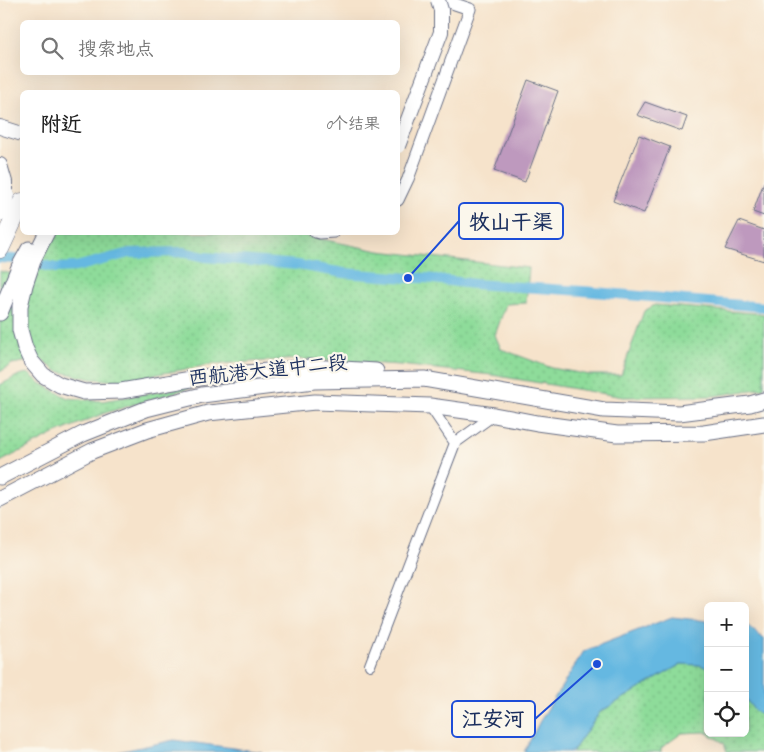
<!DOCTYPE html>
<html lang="zh">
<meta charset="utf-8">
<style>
body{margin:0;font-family:Caveat,"LXGW WenKai TC",sans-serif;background:#f6f6f6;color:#222}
.controls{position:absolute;right:15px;bottom:15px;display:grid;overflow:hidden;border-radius:8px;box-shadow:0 5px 20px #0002}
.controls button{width:45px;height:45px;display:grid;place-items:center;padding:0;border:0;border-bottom:1px solid #e0e0e0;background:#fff;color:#222;font:25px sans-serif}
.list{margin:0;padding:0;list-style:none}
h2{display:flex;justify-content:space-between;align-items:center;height:65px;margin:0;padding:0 20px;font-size:21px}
h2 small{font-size:16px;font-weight:400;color:#767676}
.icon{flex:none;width:28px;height:28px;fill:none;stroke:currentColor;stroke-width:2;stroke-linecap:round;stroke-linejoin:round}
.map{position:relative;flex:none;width:764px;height:752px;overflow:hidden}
.search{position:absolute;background:#fff;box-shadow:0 5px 20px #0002;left:20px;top:20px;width:380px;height:55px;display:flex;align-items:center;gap:12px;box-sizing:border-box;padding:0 18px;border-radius:8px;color:#767676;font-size:19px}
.panel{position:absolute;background:#fff;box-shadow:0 5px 20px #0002;left:20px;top:90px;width:380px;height:145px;border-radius:8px}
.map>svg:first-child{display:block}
.green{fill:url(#green-dots);stroke:#54867c}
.water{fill:#65b8e1;stroke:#4074a0}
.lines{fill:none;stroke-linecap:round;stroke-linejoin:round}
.canal{stroke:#65b8e1;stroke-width:10}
.building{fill:#be99be}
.minor-casing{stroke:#686e84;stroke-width:12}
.tertiary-casing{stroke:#686e84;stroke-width:13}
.secondary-casing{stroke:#686e84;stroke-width:16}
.primary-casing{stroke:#686e84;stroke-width:17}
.motorway-casing{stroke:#686e84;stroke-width:19}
.minor{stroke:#fff;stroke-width:10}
.tertiary{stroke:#fff;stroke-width:11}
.secondary{stroke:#fff;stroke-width:14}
.primary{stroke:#fff;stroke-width:15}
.motorway{stroke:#fff;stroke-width:18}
.secondary-bridge-casing{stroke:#686e84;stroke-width:16;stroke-linecap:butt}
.secondary-bridge{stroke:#fff;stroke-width:14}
.labels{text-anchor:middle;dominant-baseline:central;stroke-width:4.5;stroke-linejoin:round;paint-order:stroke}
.street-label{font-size:20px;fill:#1b2f5e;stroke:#fbf7ec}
.leader{fill:none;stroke:#1d4ed8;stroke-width:2}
.callout-dot{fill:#1d4ed8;stroke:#fbf7ec;stroke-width:2}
.callout{fill:#fbf7ec;stroke:#1d4ed8;stroke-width:2}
.callout-label{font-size:21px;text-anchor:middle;font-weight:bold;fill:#1b2f5e}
</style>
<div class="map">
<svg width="764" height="752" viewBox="0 0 764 752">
<defs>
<pattern id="green-dots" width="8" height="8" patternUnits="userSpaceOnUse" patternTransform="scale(1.25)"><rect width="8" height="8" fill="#8edc9a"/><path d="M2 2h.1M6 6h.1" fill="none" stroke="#7abd87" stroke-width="1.8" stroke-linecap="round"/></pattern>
</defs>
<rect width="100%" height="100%" fill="#fbf7ec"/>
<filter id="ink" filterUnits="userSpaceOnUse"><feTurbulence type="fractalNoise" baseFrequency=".02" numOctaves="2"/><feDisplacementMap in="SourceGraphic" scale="10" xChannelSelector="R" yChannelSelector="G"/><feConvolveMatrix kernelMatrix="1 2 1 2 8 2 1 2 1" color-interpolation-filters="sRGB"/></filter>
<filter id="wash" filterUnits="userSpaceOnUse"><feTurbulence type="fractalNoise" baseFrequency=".0096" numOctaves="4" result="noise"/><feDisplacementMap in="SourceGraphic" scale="20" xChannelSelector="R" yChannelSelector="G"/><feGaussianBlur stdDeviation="1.12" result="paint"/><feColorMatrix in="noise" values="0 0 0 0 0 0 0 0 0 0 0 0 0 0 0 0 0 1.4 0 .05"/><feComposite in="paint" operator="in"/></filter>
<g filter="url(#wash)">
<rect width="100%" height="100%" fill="#f6e3cb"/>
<path class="green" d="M56,233H293L379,251L529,268L526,303L506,304L495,335L501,349L552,368L590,375H621L644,311L655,305L764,314V388L714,396L623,397L492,375L400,365L298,359L214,364L120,381L91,379L57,371L40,359L12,364L0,372V271L30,278L47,242Z
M28,373L40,383L68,398L102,401L203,384L105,413L54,434L0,462V385L19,375Z
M681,664L699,665L708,668V733H745V698L754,710L764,717V752H727L724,743L705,732L682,733L661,748V752H572L600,712Z"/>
<path class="water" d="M672,617L708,621V668L699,665L681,664L600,712L572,752H524L540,721L584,651Z
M745,625L748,626L764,639V717L754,710L745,698Z
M174,740L262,752H118Z"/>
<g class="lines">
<path class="canal" d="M0,258L15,259L56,268L76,267L129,253L184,252L205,257L298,265L344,273L408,278H425L474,284L583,291L764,307"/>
</g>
<g id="blocks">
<path class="building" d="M528,80L558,91L525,182L494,171Z
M645,102L687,117L682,131L637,115Z
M639,135L670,147L644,213L613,201Z
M764,182V216L753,212Z
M739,221L764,230V261L725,249Z"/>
</g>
</g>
<g filter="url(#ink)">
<use href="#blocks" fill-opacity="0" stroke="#686e84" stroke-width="1"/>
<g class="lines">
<defs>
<path id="minor" d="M430,406L455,443
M370,665L455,443L494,415"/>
<path id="tertiary" d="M398,200L408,179L470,9L443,0
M315,232L319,233L334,232"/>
<path id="secondary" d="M0,127L22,134
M0,165L5,182V195"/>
<path id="primary" d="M47,232L34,258L25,285L20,306V330L25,348L31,361L43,375L60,385L84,392L121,391L203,377L310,367L376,371
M0,313L19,267L29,249
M0,477L83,434L146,409L202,395L314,381L424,379L604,410L679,413L750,404L764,400
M0,499L92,451L147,430L208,413L315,402L430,406L494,415L537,423L617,434L704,433L764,424"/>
<path id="motorway" d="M0,212L5,195
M0,249L22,202"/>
</defs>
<use href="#minor" class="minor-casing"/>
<use href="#tertiary" class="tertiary-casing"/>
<use href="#secondary" class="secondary-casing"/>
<use href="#primary" class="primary-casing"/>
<use href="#motorway" class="motorway-casing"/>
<use href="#minor" class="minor"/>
<use href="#tertiary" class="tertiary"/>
<use href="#secondary" class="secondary"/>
<use href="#primary" class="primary"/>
<use href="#motorway" class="motorway"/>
<defs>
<path id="secondary-bridge" d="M398,146L441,32V10L438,0"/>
</defs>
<use href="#secondary-bridge" class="secondary-bridge-casing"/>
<use href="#secondary-bridge" class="secondary-bridge"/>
</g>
</g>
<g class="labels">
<g class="street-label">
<text transform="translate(268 370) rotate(-6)">西航港大道中二段</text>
</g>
</g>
<path class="leader" d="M408 278L459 221M597 664L535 719"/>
<g class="callout-dot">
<circle cx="408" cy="278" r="5"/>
<circle cx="597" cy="664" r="5"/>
</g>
<g class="callout">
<rect x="459" y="203" width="104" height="36" rx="5"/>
<rect x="452" y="701" width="83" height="36" rx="5"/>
</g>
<g class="callout-label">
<text x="511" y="229">牧山干渠</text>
<text x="493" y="726">江安河</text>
</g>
</svg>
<div class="controls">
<button>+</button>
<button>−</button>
<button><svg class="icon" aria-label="locate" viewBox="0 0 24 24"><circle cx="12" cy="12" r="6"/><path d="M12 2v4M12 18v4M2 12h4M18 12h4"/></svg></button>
</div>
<div class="search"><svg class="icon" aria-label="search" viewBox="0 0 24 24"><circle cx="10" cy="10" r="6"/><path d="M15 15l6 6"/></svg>搜索地点</div>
<section class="panel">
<h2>附近<small>0个结果</small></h2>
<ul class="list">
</ul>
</section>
</div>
